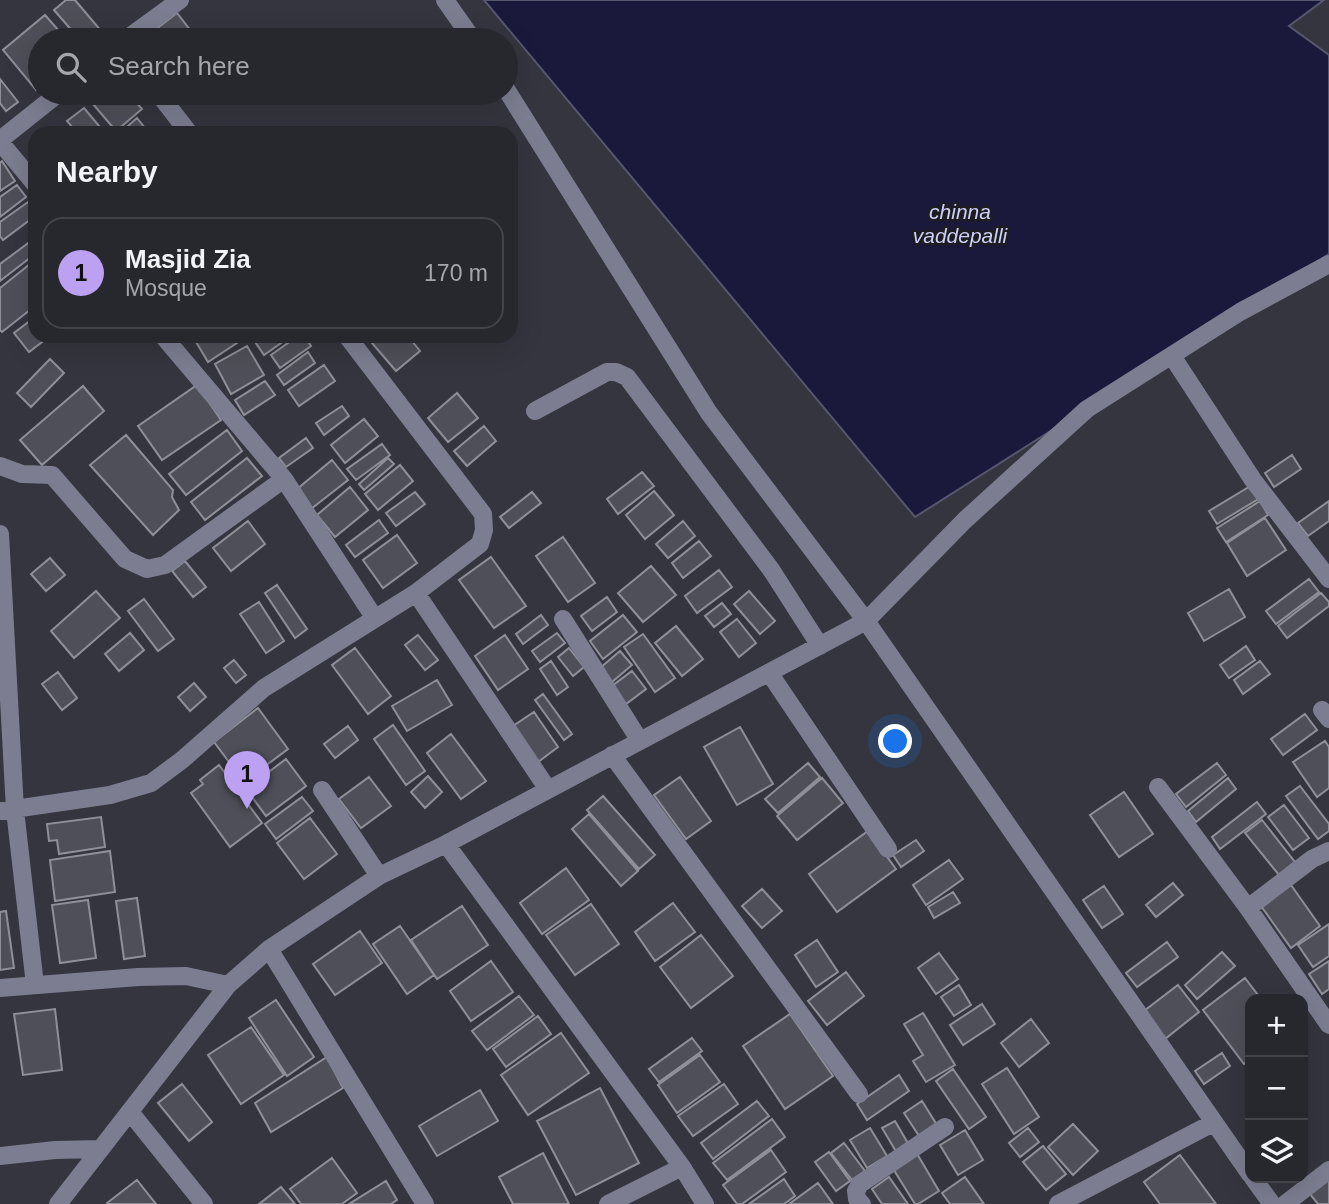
<!DOCTYPE html>
<meta charset="utf-8">
<style>
body{margin:0;font-family:Arial,sans-serif;background:#2f3036;color:#f1f3f6}
.controls{position:absolute;right:21px;bottom:21px;display:grid;overflow:hidden;border-radius:14px;box-shadow:0 7px 28px #0002}
.controls button{width:63px;height:63px;display:grid;place-items:center;padding:0;border:0;border-bottom:2px solid #43444a;background:#27282e;color:#f1f3f6;font:35px sans-serif}
.you{position:absolute;left:896px;top:742px;width:24px;height:24px;margin:-18px;border:5px solid #fff;border-radius:50%;background:#1a73e8;box-shadow:0 0 0 10px #1a73e833}
.badge{display:grid;place-items:center;width:46px;height:46px;border-radius:50%;background:#bca0f2;color:#111;font-size:23px;font-weight:700}
.pin{position:absolute;translate:-50% -58px;filter:drop-shadow(0 2px 4px #0008)}
.pin::after{content:'';position:absolute;top:37px;width:24px;height:21px;background:inherit;clip-path:polygon(0 0,100% 0,50% 100%)}
.list{margin:0;padding:0;list-style:none}
h2{display:flex;justify-content:space-between;align-items:center;height:91px;margin:0;padding:0 28px;font-size:30px}
h2 small{font-size:23px;font-weight:400;color:#a4a6aa}
.list li{display:grid;grid-template-columns:46px 1fr auto;gap:21px;align-items:center;box-sizing:border-box;height:112px;margin:0 14px 14px;padding:0 14px;border:2px solid #43444a;border-radius:21px}
.list b{display:block;font-size:26px;white-space:nowrap}
.list p{margin:0;font-size:23px;white-space:nowrap;color:#a4a6aa}
.list em{font-size:23px;font-style:normal;color:#a4a6aa}
.icon{flex:none;width:38px;height:38px;fill:none;stroke:currentColor;stroke-width:2;stroke-linecap:round;stroke-linejoin:round}
.map{position:relative;flex:none;width:1329px;height:1204px;overflow:hidden}
.search{position:absolute;background:#27282e;box-shadow:0 7px 28px #0002;left:28px;top:28px;width:490px;height:77px;display:flex;align-items:center;gap:18px;box-sizing:border-box;padding:0 24px;border-radius:38px;color:#a4a6aa;font-size:26px}
.panel{position:absolute;background:#27282e;box-shadow:0 7px 28px #0002;left:28px;top:126px;width:490px;height:217px;border-radius:21px}
.map>svg:first-child{display:block}
.water{fill:#1a193b;stroke:#585770;stroke-width:2}
.building{fill:#4e4f58;stroke:#8f8f99;stroke-width:2}
.lines{fill:none;stroke-linecap:round;stroke-linejoin:round}
.minor{stroke:#7c7d90;stroke-width:18}
.labels{text-anchor:middle;dominant-baseline:central;stroke-width:5;stroke-linejoin:round;paint-order:stroke}
.water-label{font-size:21px;font-style:italic;fill:#cccff7;stroke:#1d1d21}
</style>
<div class="map">
<svg width="1329" height="1204" viewBox="0 0 1329 1204">
<rect width="100%" height="100%" fill="#34353e"/>
<path class="water" d="M484,0H1324L1289,26L1329,55V254L915,517Z"/>
<path class="building" d="M66,0H75L103,33L94,40H80L54,10Z
M177,13L198,40H142Z
M45,15L67,40H40V87L36,90L3,50Z
M0,79L18,102L6,111L0,103Z
M106,93H128L142,109L116,131L93,104Z
M84,108L105,133H77L67,121Z
M137,118L149,133H120Z
M2,161L15,181L0,191V163Z
M17,185L26,197L0,217V197Z
M28,202L35,211V216L3,240L0,236V222Z
M35,238V254L0,281V264Z
M30,264L35,271V306L2,332L0,330V288Z
M35,317V336H50L29,352L14,333Z
M194,336H233L237,343L208,362L193,337Z
M251,336H291L264,355Z
M298,336H304L311,346L280,368L271,355Z
M366,336H408L420,351L396,371Z
M247,346L264,375L231,394L215,364Z
M308,352L315,363L284,385L277,375Z
M50,359L64,373L31,407L17,393Z
M324,365L335,381L299,406L288,390Z
M265,381L275,395L244,415L235,400Z
M197,385L221,420L162,460L138,426Z
M83,386L104,411L42,465L20,440Z
M457,393L478,418L448,442L428,418Z
M342,406L349,416L324,435L316,423Z
M364,419L378,436L345,463L331,445Z
M484,426L496,441L467,466L454,451Z
M227,430L242,451L186,495L169,474Z
M126,435L173,490L172,497L179,510L153,535L90,465Z
M306,438L313,448L286,467L279,458Z
M382,444L390,455L356,480L347,469Z
M1292,455L1301,469L1274,487L1265,473Z
M247,458L262,476L205,520L191,502Z
M388,458L394,464L364,490L359,484Z
M332,460L348,480L311,509L296,490Z
M400,465L413,481L378,510L365,494Z
M642,472L654,486L618,514L607,499Z
M1252,485L1260,498L1217,524L1209,511Z
M350,487L368,510L335,537L317,515Z
M654,491L674,515L645,539L626,515Z
M415,492L425,504L396,526L386,513Z
M532,492L541,503L509,528L500,517Z
M1260,501L1268,515L1226,542L1217,528Z
M1329,501V521L1308,536L1298,523Z
M1265,518L1286,550L1247,576L1227,543Z
M379,520L388,533L355,557L346,545Z
M248,521L265,544L231,571L213,548Z
M683,521L695,536L668,558L656,544Z
M397,535L417,563L383,588L363,560Z
M563,537L595,583L568,602L536,556Z
M699,541L711,556L683,578L672,563Z
M491,557L526,606L494,628L459,580Z
M50,558L65,575L46,591L31,574Z
M185,561L206,587L193,597L172,571Z
M651,566L676,595L643,622L618,593Z
M719,570L732,587L697,613L685,596Z
M1309,579L1319,592L1276,624L1266,611Z
M277,585L307,629L295,638L265,593Z
M1229,589L1245,617L1204,641L1188,613Z
M96,591L120,618L74,658L51,631Z
M749,591L775,621L760,634L734,604Z
M1321,593L1329,602V606L1287,638L1278,626Z
M607,597L617,612L592,631L581,616Z
M144,599L174,639L158,651L128,611Z
M259,602L284,641L266,653L240,614Z
M722,603L731,614L714,627L705,616Z
M541,615L548,625L523,644L516,634Z
M623,615L637,632L603,659L590,641Z
M737,619L756,643L739,657L720,632Z
M676,626L703,659L682,676L655,643Z
M130,633L144,650L119,671L105,654Z
M557,633L565,643L540,662L532,651Z
M643,634L675,678L655,692L624,647Z
M418,635L438,660L425,670L405,645Z
M505,635L528,669L498,690L475,656Z
M1246,646L1255,660L1229,678L1220,665Z
M355,648L391,696L368,714L332,665Z
M569,648L584,667L573,676L558,657Z
M620,651L632,665L612,682L600,668Z
M234,660L246,675L236,683L224,668Z
M551,661L568,687L557,695L540,669Z
M1260,661L1270,674L1243,694L1234,680Z
M632,671L646,689L626,704L612,686Z
M58,672L77,698L62,710L42,684Z
M437,680L452,705L407,731L392,706Z
M194,683L206,697L190,711L178,697Z
M543,694L572,734L564,740L535,700Z
M258,708L288,749L244,782L214,742Z
M534,712L558,747L538,762L513,726Z
M1305,714L1317,730L1283,755L1271,739Z
M393,725L425,771L406,785L374,739Z
M348,726L358,740L335,758L324,744Z
M740,727L773,784L737,805L704,747Z
M451,734L486,781L461,799L427,753Z
M1325,741L1329,747V788L1317,797L1293,762Z
M286,759L306,786L266,816L246,789Z
M808,763L820,777L778,813L765,799Z
M1217,763L1226,775L1186,807L1176,794Z
M219,765L262,823L230,847L191,793L203,784L200,780Z
M428,776L442,792L425,808L411,792Z
M369,777L391,806L361,828L339,799Z
M680,777L711,821L686,839L654,795Z
M822,778L843,803L797,840L777,816Z
M1228,778L1236,789L1196,822L1188,811Z
M1300,786L1329,824V831L1318,839L1286,796Z
M1124,792L1153,834L1119,857L1090,815Z
M603,796L655,855L639,869L587,810Z
M302,797L313,811L276,839L265,824Z
M1257,802L1266,814L1220,849L1212,837Z
M1284,805L1309,838L1293,850L1268,817Z
M589,814L638,871L621,886L572,829Z
M101,817L105,847L59,854L57,840L49,841L47,824Z
M310,818L337,854L304,879L277,843Z
M1262,820L1295,862L1279,875L1245,833Z
M868,831L896,869L837,912L809,874Z
M916,840L924,851L901,867L893,855Z
M110,851L115,892L55,901L50,860Z
M949,860L963,879L926,905L913,885Z
M566,868L589,900L542,934L520,903Z
M1173,883L1183,895L1156,917L1146,905Z
M1291,885L1320,926L1291,948L1261,906Z
M1104,886L1123,914L1102,928L1083,900Z
M762,889L782,911L762,928L742,906Z
M953,892L960,903L934,918L928,907Z
M137,898L145,956L124,959L116,901Z
M88,900L96,958L60,963L52,905Z
M673,903L695,932L655,961L635,932Z
M591,904L619,944L575,975L546,935Z
M462,906L488,945L437,979L411,940Z
M6,911L14,968L0,970V912Z
M1329,924V956L1313,967L1298,945Z
M400,926L434,975L407,994L373,944Z
M360,931L382,963L335,995L313,964Z
M701,935L733,976L691,1008L660,967Z
M817,940L838,972L816,987L795,955Z
M1167,942L1178,957L1137,987L1126,973Z
M1222,952L1235,966L1197,999L1185,985Z
M939,953L958,979L936,994L918,968Z
M491,961L513,992L471,1021L450,991Z
M1329,961V989L1322,994L1309,974Z
M846,972L864,996L827,1025L808,1001Z
M1245,978L1261,999H1250V1060L1244,1064L1203,1010Z
M959,985L971,1005L954,1016L941,997Z
M1178,985L1199,1012L1165,1039L1144,1011Z
M519,996L534,1015L487,1050L472,1031Z
M276,1000L314,1057L287,1076L249,1018Z
M982,1004L995,1024L963,1045L950,1025Z
M55,1009L62,1070L23,1075L14,1014Z
M923,1013L955,1065L926,1082L913,1061L923,1055L904,1024Z
M790,1014L833,1076L785,1109L743,1046Z
M538,1016L551,1034L506,1067L493,1049Z
M1031,1019L1049,1043L1019,1067L1001,1043Z
M251,1027L284,1075L241,1104L208,1055Z
M561,1033L589,1073L528,1115L501,1075Z
M692,1038L702,1051L659,1082L649,1069Z
M1222,1053L1230,1066L1204,1084L1195,1071Z
M700,1055L720,1082L677,1113L658,1085Z
M327,1057L343,1088L271,1132L255,1103Z
M1007,1068L1039,1117L1014,1134L982,1084Z
M953,1069L986,1117L969,1129L936,1081Z
M899,1075L909,1091L867,1120L857,1104Z
M182,1084L212,1122L189,1141L158,1103Z
M724,1084L738,1104L693,1136L678,1116Z
M600,1088L639,1163L576,1195L537,1121Z
M480,1090L498,1121L437,1156L419,1126Z
M757,1101L769,1116L713,1159L701,1143Z
M922,1101L937,1125L919,1136L904,1113Z
M772,1119L785,1137L727,1180L713,1163Z
M895,1121L909,1145L897,1153L882,1128Z
M1073,1124L1098,1151L1073,1175L1048,1147Z
M870,1128L887,1156L867,1168L850,1140Z
M1028,1128L1039,1142L1020,1157L1009,1143Z
M965,1130L983,1160L958,1175L940,1145Z
M844,1143L865,1171L852,1180L831,1153Z
M1043,1146L1066,1174L1046,1190L1023,1162Z
M771,1150L786,1172L742,1204H737L723,1185Z
M829,1152L850,1181L836,1191L815,1162Z
M916,1152L939,1191L918,1204H915L892,1167Z
M543,1153L569,1204H513L499,1177Z
M1180,1155L1216,1204H1160L1144,1182Z
M332,1158L357,1193L342,1204H301L290,1189Z
M1329,1176V1204H1318L1309,1193Z
M889,1177L908,1204H882L872,1189Z
M965,1177L984,1204H950L942,1193Z
M784,1179L795,1196L784,1204H749Z
M137,1180L156,1204H108L107,1203Z
M386,1181L397,1200L391,1204H349Z
M818,1183L833,1204H789Z
M281,1187L295,1204H259Z"/>
<g class="lines">
<path class="minor" d="M445,0L473,40
M125,40L180,0
M506,89L709,413L866,621L1250,1174
M158,93L189,133
M0,140L59,93
M0,142L35,184
M163,336L284,479L374,617
M1172,356L1253,480L1329,579
M535,411L607,372H616L627,377L772,571L820,646
M0,466L22,474L52,475L125,559L147,569L165,565L284,479
M0,534L15,810L35,985
M416,593L547,788
M563,619L640,741
M770,674L888,849
M1322,710L1329,719
M612,755L859,1094
M1158,787L1248,908L1329,1025
M322,790L379,876
M0,811L110,795L151,783L182,760L264,688L416,593L480,544L484,530L483,514L347,336
M446,844L682,1167L705,1204
M1248,908L1312,859L1329,851
M269,949L425,1204
M0,988L138,977L186,976L228,985
M130,1112L204,1204
M0,1156L55,1150L101,1149
M1253,1178L1272,1204
M58,1204L228,985L269,949L379,876L446,844L866,621L965,520L1087,409L1240,312L1329,264
M608,1204L682,1167
M862,1204L857,1199L856,1191L860,1184L945,1127
M1058,1204L1213,1123
M1285,1204L1329,1170"/>
</g>
<g class="labels">
<g class="water-label">
<text x="960" y="211">chinna<tspan x="960" dy="24">vaddepalli</tspan></text>
</g>
</g>
</svg>
<div class="controls">
<button>+</button>
<button>−</button>
<button><svg class="icon" aria-label="layers" viewBox="0 0 24 24"><path d="M12 4l9 5-9 5-9-5zM3 14l9 5 9-5"/></svg></button>
</div>
<div class="you"></div>
<div class="pin badge" style="left:247px;top:809px">1</div>
<div class="search"><svg class="icon" aria-label="search" viewBox="0 0 24 24"><circle cx="10" cy="10" r="6"/><path d="M15 15l6 6"/></svg>Search here</div>
<section class="panel">
<h2>Nearby<small></small></h2>
<ul class="list">
<li><span class="badge">1</span><div><b>Masjid Zia</b><p>Mosque</p></div><em>170 m</em></li>
</ul>
</section>
</div>
